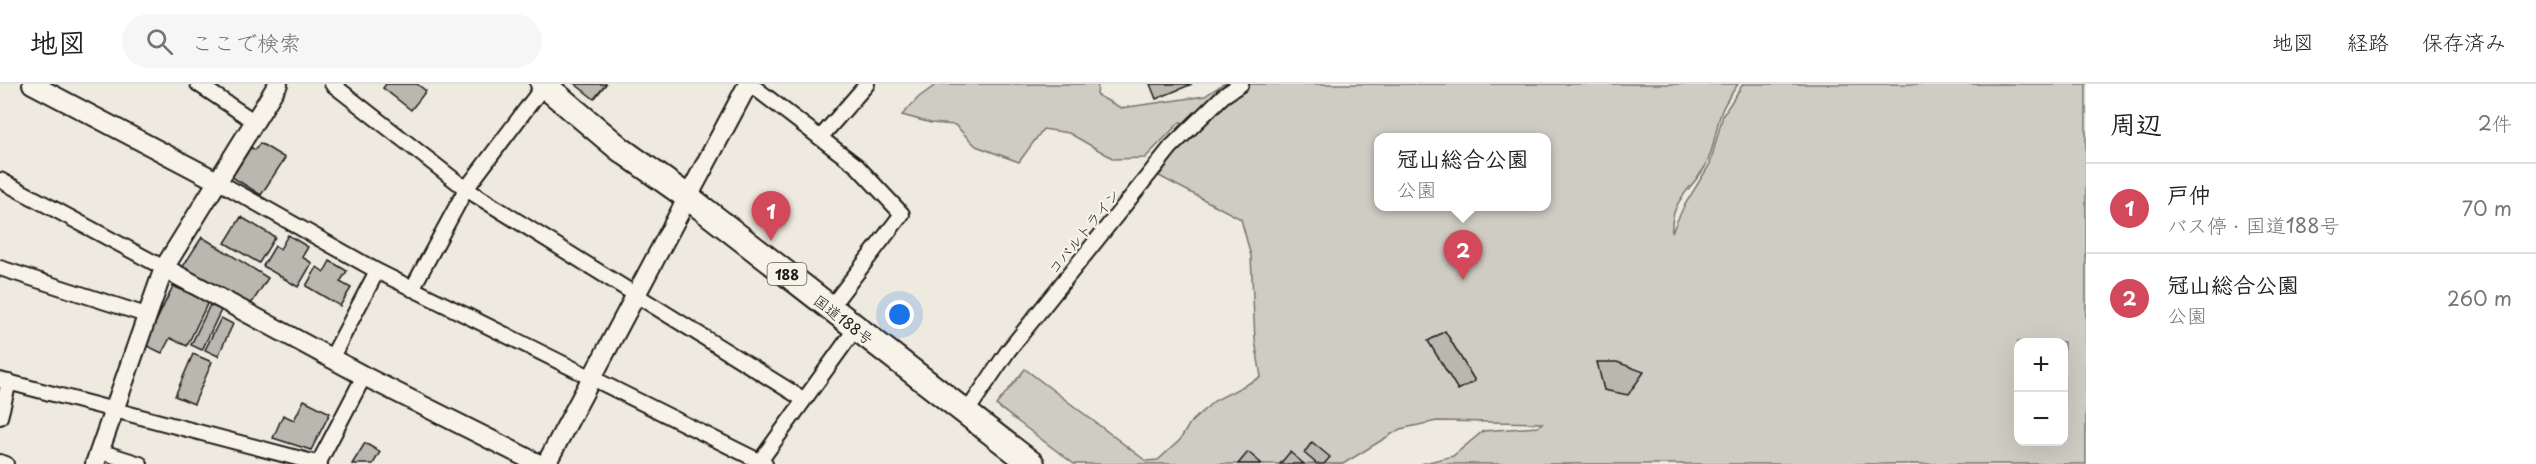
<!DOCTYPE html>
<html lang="ja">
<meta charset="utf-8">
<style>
body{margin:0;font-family:"Playpen Sans","Klee One",sans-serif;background:#f6f6f6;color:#222}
.controls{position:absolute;right:18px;bottom:18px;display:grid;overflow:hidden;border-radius:12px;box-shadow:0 6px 24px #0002}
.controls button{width:54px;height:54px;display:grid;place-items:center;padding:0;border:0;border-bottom:2px solid #e0e0e0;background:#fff;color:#222;font:30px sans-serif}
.you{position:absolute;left:900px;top:231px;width:21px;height:21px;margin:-15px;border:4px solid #fff;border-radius:50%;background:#1a73e8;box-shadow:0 0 0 9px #1a73e833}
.badge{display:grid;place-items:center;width:39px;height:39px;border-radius:50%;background:#d1495b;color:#fff;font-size:20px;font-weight:700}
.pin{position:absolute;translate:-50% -50px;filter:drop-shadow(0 2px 3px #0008)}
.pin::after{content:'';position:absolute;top:32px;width:21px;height:18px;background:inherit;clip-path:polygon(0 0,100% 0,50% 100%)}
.popup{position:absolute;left:1374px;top:49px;width:177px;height:78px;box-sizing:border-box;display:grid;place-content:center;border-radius:12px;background:#fff;filter:drop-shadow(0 2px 4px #0005);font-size:20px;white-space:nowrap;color:#767676}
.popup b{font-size:22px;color:#222}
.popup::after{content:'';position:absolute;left:50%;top:100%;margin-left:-12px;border:12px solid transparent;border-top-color:#fff}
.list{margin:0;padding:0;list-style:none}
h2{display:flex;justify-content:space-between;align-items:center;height:78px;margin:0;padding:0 24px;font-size:26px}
h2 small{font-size:20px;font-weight:400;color:#767676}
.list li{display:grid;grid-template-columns:39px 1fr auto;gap:18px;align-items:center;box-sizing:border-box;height:90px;padding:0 24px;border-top:2px solid #e0e0e0}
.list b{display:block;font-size:22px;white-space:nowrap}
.list p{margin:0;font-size:20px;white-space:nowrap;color:#767676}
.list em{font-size:20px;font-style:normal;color:#767676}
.icon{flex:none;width:33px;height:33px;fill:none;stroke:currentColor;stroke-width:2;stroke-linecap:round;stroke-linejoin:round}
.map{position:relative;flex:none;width:2086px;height:380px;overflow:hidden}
header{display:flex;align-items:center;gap:36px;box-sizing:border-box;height:84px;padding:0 30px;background:#fff;border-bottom:2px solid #e0e0e0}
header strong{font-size:28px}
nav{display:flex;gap:33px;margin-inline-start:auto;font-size:21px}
.search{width:420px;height:54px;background:#f6f6f6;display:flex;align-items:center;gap:15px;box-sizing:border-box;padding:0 21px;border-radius:33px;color:#767676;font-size:22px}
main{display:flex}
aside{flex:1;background:#fff}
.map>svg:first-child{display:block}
.green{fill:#cfccc3;stroke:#767470;stroke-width:1.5;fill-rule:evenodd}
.building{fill:#bab7af;stroke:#1c1c1c;stroke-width:1.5}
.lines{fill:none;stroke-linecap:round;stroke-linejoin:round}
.minor-casing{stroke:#1c1c1c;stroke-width:18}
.tertiary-casing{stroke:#1c1c1c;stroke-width:22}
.trunk-casing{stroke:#1c1c1c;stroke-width:28}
.minor{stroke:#f7f3e8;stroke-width:14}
.tertiary{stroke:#f7f3e8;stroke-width:18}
.trunk{stroke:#f7f3e8;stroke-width:24}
.labels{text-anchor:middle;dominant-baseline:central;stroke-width:4.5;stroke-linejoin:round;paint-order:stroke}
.shield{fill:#f7f3e8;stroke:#5e5c59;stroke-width:1.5}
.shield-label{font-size:14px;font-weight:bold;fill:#1c1c1c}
.street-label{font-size:15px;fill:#1c1c1c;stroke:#f7f3e8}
</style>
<header>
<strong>地図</strong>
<div class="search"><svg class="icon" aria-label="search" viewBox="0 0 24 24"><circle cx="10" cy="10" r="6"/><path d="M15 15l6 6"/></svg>ここで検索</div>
<nav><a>地図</a><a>経路</a><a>保存済み</a></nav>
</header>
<main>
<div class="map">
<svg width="2086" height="380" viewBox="0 0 2086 380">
<rect width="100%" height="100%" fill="#eeeae0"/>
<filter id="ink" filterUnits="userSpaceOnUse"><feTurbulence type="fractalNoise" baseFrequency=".0167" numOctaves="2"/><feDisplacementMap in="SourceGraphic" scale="12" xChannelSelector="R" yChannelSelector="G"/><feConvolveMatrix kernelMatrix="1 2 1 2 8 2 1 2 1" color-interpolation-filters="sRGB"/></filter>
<g filter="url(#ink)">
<path class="green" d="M937,0H1098L1097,11L1121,24L1205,12L1223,0H1738C1732,9 1724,19 1721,29C1715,46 1714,67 1705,83C1690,107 1670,117 1672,148L1684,122L1710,80L1723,31L1743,0H2086V380H1421L1453,372L1483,347L1538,343L1542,339L1437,337L1400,345L1343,380H1074L996,321L1025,285L1146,377L1158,376L1180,356L1190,339L1214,317L1261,293L1255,256L1251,172L1241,135L1159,92L1176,69L1203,41L1180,38L1145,74L1114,75L1069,49L1043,45L1019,78L976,62L955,41L931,39L902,31L919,13ZM1379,53H1547V122H1379ZM2018,258H2064V358H2018Z"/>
<path class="building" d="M386,0H417L426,7L411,26L383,4Z
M575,0H606L594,15Z
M1150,0H1192L1156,15Z
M260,59L285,74L261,111L232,93L251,63L255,66Z
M241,133L275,153L259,179L225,159Z
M288,151L308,163L302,173L312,179L298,203L263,182L275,162L280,165Z
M202,153L268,194L248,225L182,184Z
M330,177L347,187L340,198L351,204L340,222L306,202L317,183L324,188Z
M173,202L208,218L187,262L170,254L162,269L145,261Z
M210,221L221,226L202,266L191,261Z
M221,234L233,240L218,272L205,266Z
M1445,247L1475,297L1458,306L1428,257Z
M193,270L212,278L194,320L175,312Z
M1597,278H1617L1644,288L1628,311L1604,306Z
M304,316L330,329L311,366L273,354L283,331L294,336Z
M1312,358L1330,373L1324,380H1317L1304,369Z
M365,359L380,368L373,380H352Z
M1248,368L1262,380H1238Z
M1290,368L1304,380H1280Z"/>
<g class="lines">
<defs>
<path id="minor" d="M198,0L255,38
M332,0L466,105L803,315
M750,0L857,82L902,130L830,224
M820,54L867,0
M0,96L164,184
M217,97L377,187L765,380
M0,184L146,231
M412,205L466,105L545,0
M332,273L377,187
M0,296L320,380
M966,329L1008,267L1171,63L1223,12L1241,0
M0,333L9,298
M99,367L140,380
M0,378L6,380
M318,380L364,292
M758,380L856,244"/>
<path id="tertiary" d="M32,0L217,97
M164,184L364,292L539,380
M95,380L164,184L278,0
M546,380L748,0"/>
<path id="trunk" d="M543,0L620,65L689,114L1032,380"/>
</defs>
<use href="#minor" class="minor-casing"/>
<use href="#tertiary" class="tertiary-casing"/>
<use href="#trunk" class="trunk-casing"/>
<use href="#minor" class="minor"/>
<use href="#tertiary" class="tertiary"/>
<use href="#trunk" class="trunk"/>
</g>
</g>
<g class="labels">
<rect class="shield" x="767.5" y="179" width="39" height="22" rx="4.5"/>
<g class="shield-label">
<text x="787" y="190">188</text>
</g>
<g class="street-label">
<text transform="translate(1083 147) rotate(-51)">コバルトライン</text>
<text transform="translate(844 235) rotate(38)">国道188号</text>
</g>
</g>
</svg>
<div class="controls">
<button>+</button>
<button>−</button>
</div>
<div class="you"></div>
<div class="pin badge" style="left:771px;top:157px">1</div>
<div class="pin badge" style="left:1463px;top:196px">2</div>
<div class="popup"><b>冠山総合公園</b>公園</div>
</div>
<aside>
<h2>周辺<small>2件</small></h2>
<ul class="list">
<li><span class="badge">1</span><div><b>戸仲</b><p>バス停 · 国道188号</p></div><em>70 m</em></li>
<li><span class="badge">2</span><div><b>冠山総合公園</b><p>公園</p></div><em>260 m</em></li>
</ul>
</aside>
</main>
